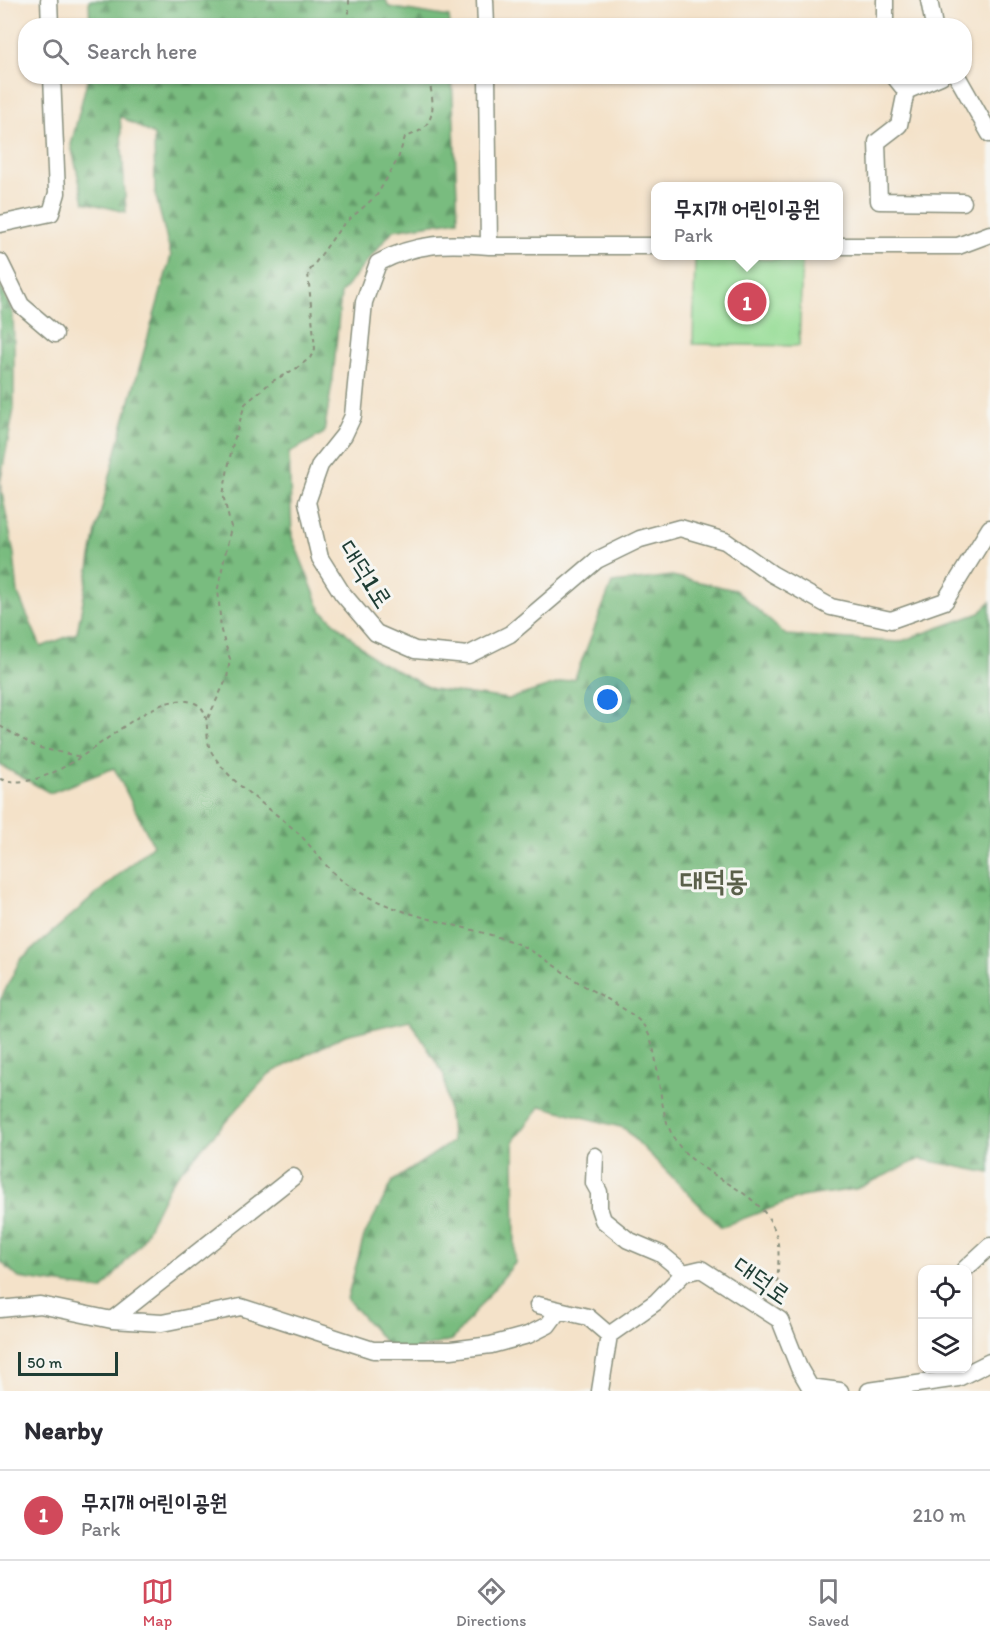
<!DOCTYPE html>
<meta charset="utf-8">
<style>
body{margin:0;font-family:Itim,"Poor Story",sans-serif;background:#f2f2f3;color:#2b2b33}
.controls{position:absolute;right:18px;bottom:18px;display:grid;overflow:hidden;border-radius:12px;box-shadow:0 2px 4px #0004}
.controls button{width:54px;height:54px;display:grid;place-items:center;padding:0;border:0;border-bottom:2px solid #e1e1e2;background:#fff;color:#2b2b33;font:30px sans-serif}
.scale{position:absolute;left:18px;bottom:15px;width:100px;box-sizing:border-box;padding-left:6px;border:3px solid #1f3d34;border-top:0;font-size:16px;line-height:21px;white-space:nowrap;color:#1f3d34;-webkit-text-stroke:4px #f6f6f2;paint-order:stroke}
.you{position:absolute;left:608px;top:700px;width:21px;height:21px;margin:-15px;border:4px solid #fff;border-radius:50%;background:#1a73e8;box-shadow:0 0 0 9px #1a73e833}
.badge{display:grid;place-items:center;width:39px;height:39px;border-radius:50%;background:#d1495b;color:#fff;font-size:20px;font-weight:700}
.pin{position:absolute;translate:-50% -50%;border:3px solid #fff;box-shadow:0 2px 6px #0006}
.popup{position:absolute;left:651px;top:182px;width:192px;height:78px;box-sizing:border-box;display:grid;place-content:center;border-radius:12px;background:#fff;filter:drop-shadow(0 2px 4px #0005);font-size:20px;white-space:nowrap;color:#7c7c81}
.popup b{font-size:22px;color:#2b2b33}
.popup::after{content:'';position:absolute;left:50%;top:100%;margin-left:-12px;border:12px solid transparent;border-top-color:#fff}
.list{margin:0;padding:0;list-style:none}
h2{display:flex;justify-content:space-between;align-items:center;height:78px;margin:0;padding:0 24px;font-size:26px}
h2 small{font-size:20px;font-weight:400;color:#7c7c81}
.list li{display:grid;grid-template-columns:39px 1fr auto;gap:18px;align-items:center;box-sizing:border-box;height:90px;padding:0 24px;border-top:2px solid #e1e1e2}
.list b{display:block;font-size:22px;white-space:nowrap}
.list p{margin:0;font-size:20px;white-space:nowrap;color:#7c7c81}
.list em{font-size:20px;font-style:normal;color:#7c7c81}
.icon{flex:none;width:33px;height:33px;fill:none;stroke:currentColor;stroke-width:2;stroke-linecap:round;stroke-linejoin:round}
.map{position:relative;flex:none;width:990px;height:1391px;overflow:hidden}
.search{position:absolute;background:#fff;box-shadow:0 2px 4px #0004;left:18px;right:18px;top:18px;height:66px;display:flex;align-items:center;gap:15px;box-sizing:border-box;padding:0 21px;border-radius:24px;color:#7c7c81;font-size:22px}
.sheet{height:168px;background:#fff}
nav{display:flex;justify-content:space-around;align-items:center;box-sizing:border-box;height:84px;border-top:2px solid #e1e1e2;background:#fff;font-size:16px;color:#7c7c81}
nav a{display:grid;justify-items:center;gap:3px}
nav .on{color:#d1495b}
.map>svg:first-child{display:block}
.green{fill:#97dd96;stroke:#5b8d65;stroke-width:1.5}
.forest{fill:url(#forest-firs);stroke:#4c7c5a;stroke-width:1.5}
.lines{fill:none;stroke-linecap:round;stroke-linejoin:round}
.minor-casing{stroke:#8a907e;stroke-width:19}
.path{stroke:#8a907e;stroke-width:2;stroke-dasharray:4.5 4.5;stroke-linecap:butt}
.minor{stroke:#fff;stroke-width:16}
.labels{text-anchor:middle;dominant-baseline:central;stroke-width:6;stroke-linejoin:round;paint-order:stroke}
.street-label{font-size:26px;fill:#1f3d34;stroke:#f6f6f2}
.quarter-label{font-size:28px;font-weight:bold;fill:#5a604a;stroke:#f6f6f2}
</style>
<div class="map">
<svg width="990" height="1391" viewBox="0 0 990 1391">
<defs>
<pattern id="forest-firs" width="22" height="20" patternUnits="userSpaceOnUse" patternTransform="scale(1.5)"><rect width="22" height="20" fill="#79bc7f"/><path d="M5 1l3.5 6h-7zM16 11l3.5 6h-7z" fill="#639a69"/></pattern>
</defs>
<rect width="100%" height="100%" fill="#f6f6f2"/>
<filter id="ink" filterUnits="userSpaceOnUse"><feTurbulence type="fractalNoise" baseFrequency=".0167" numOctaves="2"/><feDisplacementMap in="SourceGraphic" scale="12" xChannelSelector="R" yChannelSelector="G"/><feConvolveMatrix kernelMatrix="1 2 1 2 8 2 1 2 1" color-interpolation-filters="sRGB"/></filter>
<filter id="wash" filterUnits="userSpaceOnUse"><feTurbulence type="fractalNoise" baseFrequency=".008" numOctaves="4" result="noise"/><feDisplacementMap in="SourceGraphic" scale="24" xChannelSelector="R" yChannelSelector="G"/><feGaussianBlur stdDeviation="1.35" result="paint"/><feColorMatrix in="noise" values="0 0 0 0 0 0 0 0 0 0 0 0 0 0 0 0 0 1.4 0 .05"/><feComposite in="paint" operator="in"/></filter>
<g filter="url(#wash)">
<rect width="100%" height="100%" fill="#f4e2c9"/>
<path class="green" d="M695,258L802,260L799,346L693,344Z"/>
<path class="forest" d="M89,0H386L389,7L449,17L450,25H90Z
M88,77H452L458,220L393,230L341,293L333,378L324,433L289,453L292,537L321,610L376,660L432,689L509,699L575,678L612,583L672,576L735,590L786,635L899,642L980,613L990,602V1173L920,1159L856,1189L801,1197L721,1227L624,1128L541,1106L514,1140L515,1263L452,1340L396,1355L347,1299L364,1236L393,1181L452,1142L444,1075L410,1020L345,1035L269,1074L171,1182L141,1243L102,1290L19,1278L0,1261V1001L20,960L153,845L114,768L50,793L0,765V285L13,312L14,347V409L0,483L14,554L18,594L41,647L77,633L96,531L123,425L171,256L155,193L154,135L120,116L126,212L84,202L71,145Z"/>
</g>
<g filter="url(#ink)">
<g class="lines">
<defs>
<path id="minor" d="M49,0L50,26
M485,0L486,26
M885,0V26
M929,0L934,26
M487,76L489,246C447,243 417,242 378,263L364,302L353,416L344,435L320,465L307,502L320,558L342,593L376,633L415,650L468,655L510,634L597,560L640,539L680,528L725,541L772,574L831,607L891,620L945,601L990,528
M894,76L906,91
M941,76L906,91L899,125L877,142L879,201L963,202
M957,76L990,134
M0,224L51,213L57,193L52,76
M489,246H656
M838,246H958L990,234
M0,262L21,305L55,334
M595,1156L594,1183L599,1192V1208L603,1220L628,1240L661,1254L684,1273
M964,1270L990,1246
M538,1305L588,1317L609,1335
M0,1309L40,1305L112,1320L162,1323L241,1307L373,1350H451L491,1345L528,1335L548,1325L559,1310
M112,1320L293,1177
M600,1391L609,1335L656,1302L684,1273L701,1269L780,1320L799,1368L810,1387L840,1391
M869,1391L958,1378L990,1362"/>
</defs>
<use href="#minor" class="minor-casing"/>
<path class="path" d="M349,0V26
M208,718L227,678L230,659L221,631L218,588L231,527L223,495L232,447L245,404L271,382L297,368L310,358L315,349L308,273L341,227L377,195L398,159L405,137C438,128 435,105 428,76
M0,726L36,747L81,757
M0,779C65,799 136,693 187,701C216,705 202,734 211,751C230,785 269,806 297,832C314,848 328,872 348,885C396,917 453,922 507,940C538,950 560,972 588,988C603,997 635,1013 644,1026C662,1051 655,1108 675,1140C700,1180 761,1186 776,1234C782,1252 775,1282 778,1302"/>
<use href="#minor" class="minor"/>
</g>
</g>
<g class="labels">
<g class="street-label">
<text transform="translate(366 574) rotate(57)">대덕1로</text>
<text transform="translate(762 1280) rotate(35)">대덕로</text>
</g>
<g class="quarter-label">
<text x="714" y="880">대덕동</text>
</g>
</g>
</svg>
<div class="controls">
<button><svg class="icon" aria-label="locate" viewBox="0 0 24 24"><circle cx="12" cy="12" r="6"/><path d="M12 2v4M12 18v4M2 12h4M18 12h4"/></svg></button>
<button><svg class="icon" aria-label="layers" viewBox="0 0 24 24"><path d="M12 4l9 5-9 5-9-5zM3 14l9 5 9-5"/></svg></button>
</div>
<div class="scale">50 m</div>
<div class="you"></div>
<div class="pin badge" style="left:747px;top:302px">1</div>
<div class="popup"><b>무지개 어린이공원</b>Park</div>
<div class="search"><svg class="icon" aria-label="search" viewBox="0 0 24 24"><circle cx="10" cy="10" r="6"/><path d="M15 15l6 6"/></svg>Search here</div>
</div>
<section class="sheet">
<h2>Nearby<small></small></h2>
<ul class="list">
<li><span class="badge">1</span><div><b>무지개 어린이공원</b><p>Park</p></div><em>210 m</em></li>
</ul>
</section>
<nav>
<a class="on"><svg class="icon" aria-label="map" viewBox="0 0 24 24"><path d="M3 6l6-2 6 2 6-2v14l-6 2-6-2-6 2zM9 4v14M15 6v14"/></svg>Map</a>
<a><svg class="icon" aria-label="directions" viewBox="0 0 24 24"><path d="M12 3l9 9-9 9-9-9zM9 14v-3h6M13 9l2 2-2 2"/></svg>Directions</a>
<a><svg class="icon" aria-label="saved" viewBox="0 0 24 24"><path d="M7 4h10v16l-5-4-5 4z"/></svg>Saved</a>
</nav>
